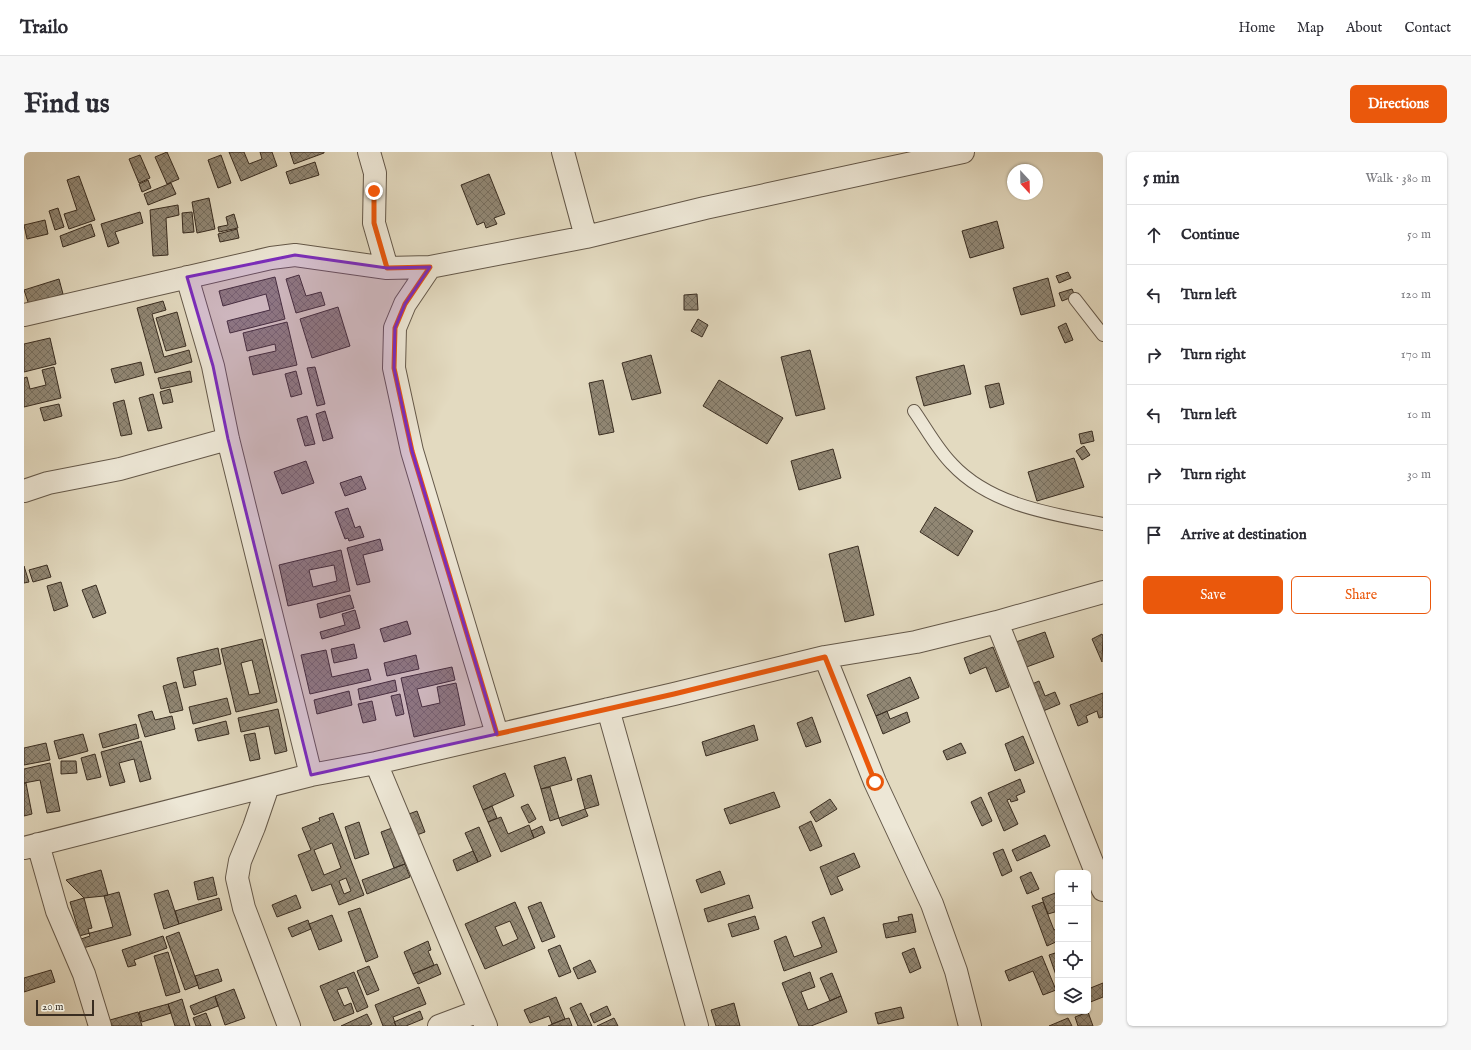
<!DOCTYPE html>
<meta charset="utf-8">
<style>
body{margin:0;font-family:"IM FELL English",serif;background:#f7f7f7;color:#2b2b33}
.controls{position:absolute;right:12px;bottom:12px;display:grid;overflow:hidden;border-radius:6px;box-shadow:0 1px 3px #0004}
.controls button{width:36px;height:36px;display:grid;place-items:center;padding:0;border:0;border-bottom:1px solid #e1e1e2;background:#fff;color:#2b2b33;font:20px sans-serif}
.compass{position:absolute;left:983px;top:12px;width:36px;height:36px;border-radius:50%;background:#fff;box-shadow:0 1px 3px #0004;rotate:158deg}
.scale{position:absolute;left:12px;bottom:10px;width:58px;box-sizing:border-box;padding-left:4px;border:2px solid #392d21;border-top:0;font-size:11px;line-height:14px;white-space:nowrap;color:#392d21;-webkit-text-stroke:3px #ede7d6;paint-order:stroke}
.stop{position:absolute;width:12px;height:12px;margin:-9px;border:3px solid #ea580c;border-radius:50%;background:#fff}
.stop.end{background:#ea580c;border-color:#fff;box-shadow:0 1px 4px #0008}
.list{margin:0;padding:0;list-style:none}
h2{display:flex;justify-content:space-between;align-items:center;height:52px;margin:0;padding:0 16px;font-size:17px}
h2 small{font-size:13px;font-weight:400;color:#7c7c81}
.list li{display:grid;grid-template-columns:26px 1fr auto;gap:12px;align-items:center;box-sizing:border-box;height:60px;padding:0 16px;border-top:1px solid #e1e1e2}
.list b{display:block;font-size:15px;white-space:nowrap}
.list em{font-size:13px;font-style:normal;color:#7c7c81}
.actions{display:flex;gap:8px;padding:12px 16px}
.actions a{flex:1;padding:9px 0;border:1px solid #ea580c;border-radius:6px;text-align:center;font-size:14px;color:#ea580c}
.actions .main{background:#ea580c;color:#fff}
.icon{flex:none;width:22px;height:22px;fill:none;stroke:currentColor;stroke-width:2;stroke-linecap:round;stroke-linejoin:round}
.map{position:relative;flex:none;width:1079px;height:874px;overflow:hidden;border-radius:6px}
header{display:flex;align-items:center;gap:24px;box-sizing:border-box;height:56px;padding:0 20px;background:#fff;border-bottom:1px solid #e1e1e2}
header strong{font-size:19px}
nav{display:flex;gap:22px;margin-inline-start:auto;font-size:14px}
.intro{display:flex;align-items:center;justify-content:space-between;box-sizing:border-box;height:96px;padding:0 24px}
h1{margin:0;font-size:28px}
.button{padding:10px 18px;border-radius:6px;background:#ea580c;color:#fff;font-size:14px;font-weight:700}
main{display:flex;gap:24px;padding:0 24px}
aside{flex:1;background:#fff;border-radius:6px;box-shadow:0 1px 3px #0004}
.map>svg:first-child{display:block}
.building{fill:url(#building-cross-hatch);stroke:#392d21;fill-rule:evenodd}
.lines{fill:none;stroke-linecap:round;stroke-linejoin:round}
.service-casing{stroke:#645849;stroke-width:14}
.minor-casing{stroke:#645849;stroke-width:24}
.service{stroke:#ede7d6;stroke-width:12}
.minor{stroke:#ede7d6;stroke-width:22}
.route{stroke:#ea580c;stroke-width:5}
.marked{fill:#7b2cbf;fill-opacity:0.2;stroke:#7b2cbf;stroke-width:3;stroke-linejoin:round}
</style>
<header>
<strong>Trailo</strong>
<nav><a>Home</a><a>Map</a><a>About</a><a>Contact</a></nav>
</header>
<div class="intro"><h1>Find us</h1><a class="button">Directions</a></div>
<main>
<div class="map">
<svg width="1079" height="874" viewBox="0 0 1079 874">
<defs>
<pattern id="building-cross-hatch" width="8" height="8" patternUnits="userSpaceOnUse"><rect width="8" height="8" fill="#918774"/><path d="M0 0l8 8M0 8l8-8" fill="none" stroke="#776f5f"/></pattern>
</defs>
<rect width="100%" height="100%" fill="#e3dac0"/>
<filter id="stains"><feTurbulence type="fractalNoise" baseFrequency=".005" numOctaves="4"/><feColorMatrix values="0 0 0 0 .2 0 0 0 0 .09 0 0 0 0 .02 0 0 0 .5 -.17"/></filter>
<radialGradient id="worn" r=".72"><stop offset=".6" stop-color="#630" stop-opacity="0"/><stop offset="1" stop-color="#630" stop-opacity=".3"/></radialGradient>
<path class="building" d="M143,0L155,27L143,32L131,5Z
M205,0H220L225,12L238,7L236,0H248L253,14L217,29Z
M266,0H300V1L270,12Z
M116,3L126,26L115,31L105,7Z
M197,3L207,31L194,36L184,8Z
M291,10L295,23L266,32L262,20Z
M465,22L481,62L470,66L473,72L462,76L460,70L453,73L437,33Z
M55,24L71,68L45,77L40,62L53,58L43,28Z
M124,28L127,36L118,40L115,32Z
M147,31L152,42L124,53L120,42Z
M185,46L191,77L173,81L168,50Z
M154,53L155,63L142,66L144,103L129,104L126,58Z
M34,56L40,75L31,78L25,59Z
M116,60L119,71L91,80L95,91L84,95L77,72Z
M168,60L170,80L159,81L158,61Z
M210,62L214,76L195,80L194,75L204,73L202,65Z
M21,68L24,82L3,87L0,73Z
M973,69L980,96L946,106L938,79Z
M67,72L71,84L39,95L36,84Z
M213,77L215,86L196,90L194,82Z
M1044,120L1047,126L1035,131L1032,124Z
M275,123L282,144L297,140L301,153L272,161L262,127Z
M251,125L261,167L206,181L203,169L246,158L242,142L199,154L195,139Z
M1024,126L1031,154L997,163L989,136Z
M35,127L39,142L5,153L0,138Z
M1048,137L1051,144L1038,149L1035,141Z
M673,142L674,158H660V143Z
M139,149L142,158L128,162L140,205L165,198L168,210L131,221L113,156Z
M314,155L326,194L288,206L276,167Z
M153,160L162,194L142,199L132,166Z
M674,167L684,173L678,185L667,179Z
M263,170L273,213L229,223L225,205L252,199L251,192L223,199L219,181Z
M1042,171L1049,188L1041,191L1034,175Z
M26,186L32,212L0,220V192Z
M786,198L801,257L772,264L757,205Z
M627,203L637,241L608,248L598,211Z
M117,210L120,223L91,231L87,217Z
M940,213L947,242L900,254L892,225Z
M30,215L37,246L0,255V226L3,225L6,237L22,233L18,218Z
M291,215L301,252L293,254L283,216Z
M166,219L168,230L137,237L134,226Z
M272,219L278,242L267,245L261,222Z
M579,228L590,280L575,283L565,231Z
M695,228L759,266L743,292L679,254Z
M975,231L980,252L966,256L961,234Z
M146,237L149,250L139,252L136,240Z
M129,242L138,276L124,279L115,246Z
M100,248L108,282L97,284L89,251Z
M35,252L38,264L20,269L16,256Z
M301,259L309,286L299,289L292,262Z
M283,264L291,292L281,294L273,267Z
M1068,279L1070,289L1057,292L1055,282Z
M1060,294L1066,303L1058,308L1052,299Z
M809,297L817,326L775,338L767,309Z
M1050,306L1060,335L1013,349L1004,320Z
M282,309L290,331L258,342L250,320Z
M337,324L342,337L321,344L316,331Z
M911,355L949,379L934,404L896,380Z
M324,356L331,376L336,374L340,385L325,389L324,386L321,387L311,360Z
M356,387L359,398L339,403L346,430L333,433L323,396Z
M834,394L850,463L821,470L805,402Z
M317,398L326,439L264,454L255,413ZM310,413L313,429L289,435L285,418Z
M23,413L27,425L9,430L5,418Z
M0,414L5,430L0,431Z
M37,430L44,454L30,459L23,434Z
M72,433L82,461L69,466L58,438Z
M326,443L330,456L296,466L293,452Z
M331,458L336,476L298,487L296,480L321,473L318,462Z
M383,469L387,482L360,490L356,477Z
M1021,480L1030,505L997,517L989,491Z
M1078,482L1079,484L1078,510L1068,487Z
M238,487L253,550L212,560L197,497ZM228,508L236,541L225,543L217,511Z
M330,492L333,506L310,511L307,497Z
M969,495L985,535L972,540L962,515L946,522L940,506Z
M194,496L197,512L169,519L172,533L160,536L153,506Z
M302,498L308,525L344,517L347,528L286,542L277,503Z
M392,503L395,517L363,524L360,511Z
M428,515L431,528L393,537L398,555L416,551L413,535L432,531L441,573L390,585L377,526Z
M886,525L895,546L852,564L843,543Z
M371,528L373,539L336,548L334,537Z
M1015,529L1021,544L1031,540L1036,552L1012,562L1001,535Z
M152,530L159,558L146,561L139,534Z
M325,539L328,553L293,562L290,548Z
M1079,541V565L1075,566L1073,559L1062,564L1064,570L1054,574L1046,553Z
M376,542L380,562L372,564L367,544Z
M203,546L207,562L169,572L165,555Z
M348,549L352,568L339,571L334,552Z
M254,557L263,599L251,602L245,574L217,580L214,566Z
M128,559L131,568L148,564L151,577L121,585L114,563Z
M863,559L866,567L883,560L886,570L859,582L852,564Z
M788,565L797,590L782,595L773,571Z
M202,569L205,582L174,589L171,577Z
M112,572L115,586L79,596L75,582Z
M730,573L734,588L682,604L678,590Z
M231,581L236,607L226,609L220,583Z
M59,582L64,599L35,607L30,589Z
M999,584L1010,611L991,619L981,592Z
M117,589L127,627L116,630L110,607L95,611L101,630L86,634L77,600Z
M22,591L26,608L0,613V596Z
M937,591L942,601L923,608L919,599Z
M71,602L77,625L63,628L57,606Z
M541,605L548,628L517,637L510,614Z
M37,609H52L53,621L37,622Z
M26,611L36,659L23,661L16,628L0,631V617Z
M481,621L490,644L459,658L449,634Z
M567,623L575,653L561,657L553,627Z
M996,627L1001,640L992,644L994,648L987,650L986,647L983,648L994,672L980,679L964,641Z
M0,631H2L8,662L0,664Z
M526,635L535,666L526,669L517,637Z
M750,640L756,655L706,672L700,657Z
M957,645L968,669L958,674L947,650Z
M806,647L813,657L792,670L786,660Z
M504,652L512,667L505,671L497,655Z
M468,654L473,666L464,670L459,658Z
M561,657L564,664L538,674L535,666Z
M393,659L401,680L390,684L382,663Z
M309,661L340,743L315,753L307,732L288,739L274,703L287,698L278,676L296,669L295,666ZM308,691L317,716L300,723L290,698ZM322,726L327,739L320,742L315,729Z
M477,665L484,682L505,673L510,686L477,700L464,670Z
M787,669L798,694L786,699L775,675Z
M335,670L345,702L331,707L321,675Z
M518,674L521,681L510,686L507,679Z
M455,675L467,704L454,710L441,681Z
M368,676L381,712L370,716L357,680Z
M1021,683L1026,694L993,709L988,698Z
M979,697L988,719L978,724L969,701Z
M449,699L454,710L433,719L429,708Z
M830,701L836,715L813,725L819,738L807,743L796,715Z
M381,712L386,725L343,742L338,728Z
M77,718L84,743L80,744L60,746L42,728Z
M696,719L701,732L677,741L672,728Z
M1007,720L1015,737L1003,742L996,725Z
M189,725L193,743L174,748L170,730Z
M144,738L155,772L140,777L130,742Z
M95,740L107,783L59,796L55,784L89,775L80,744Z
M1034,740V759L1024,762L1018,746Z
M272,743L277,756L253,765L248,753Z
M725,743L729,756L684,770L680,757Z
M60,746L68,776L64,777L66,784L57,787L46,750Z
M195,746L198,758L155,772L151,759Z
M491,750L511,796L461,817L441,772ZM486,769L494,787L479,794L471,775Z
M517,750L531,785L518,790L504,755Z
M1019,750L1030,778L1034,776V789L1023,794L1008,754Z
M336,756L354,805L342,810L324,760Z
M888,762L892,780L862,786L859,772L875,769L874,765Z
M308,763L318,789L295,798L285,772Z
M731,764L735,777L708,785L704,772Z
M800,765L813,800L760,819L750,789L762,784L770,805L798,795L788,770Z
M284,768L287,777L268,785L264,776Z
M155,780L174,833L161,838L142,785Z
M139,784L143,796L110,808L112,813L104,815L98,798Z
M404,789L407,798L404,799L410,813L389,822L380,800Z
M536,793L547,820L535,825L524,798Z
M890,796L897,816L886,821L878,801Z
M144,800L156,840L142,844L130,804Z
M1034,800V829L1025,803Z
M1018,804L1032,838L1019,843L1009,819L985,829L981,819Z
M566,808L572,820L554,827L549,816Z
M413,812L417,822L394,832L389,822Z
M345,814L355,838L343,843L333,819Z
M194,817L198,829L175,837L171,824Z
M27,818L31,830L0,840V826Z
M330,820L344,855L333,860L323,835L313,838L320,854L327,851L330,861L310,869L296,834Z
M786,820L791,835L777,840L784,858L817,844L823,860L787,874H775L758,831Z
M808,821L817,844L806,849L796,826Z
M1079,831V845L1064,851V837Z
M395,835L402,852L369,865L372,874H359L351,853Z
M210,837L221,866L201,873L191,844Z
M191,844L194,854L170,863L166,854Z
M532,845L541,867L528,872L525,864L506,871L500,858Z
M158,847L166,874H151L144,852Z
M557,851L568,874H554L546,856Z
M710,851L716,874H692L687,858Z
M144,852L147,861L118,870L115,860Z
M583,854L587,863L570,871L566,862Z
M877,855L880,866L854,872L851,861Z
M396,859L399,867L382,874H372L370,870Z
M114,860L118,874H88L86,868Z
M1064,860L1069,874H1054L1051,865Z
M182,861L187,874H172L169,866Z
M343,862L348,872L344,874H317Z
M545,866L548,874H524L541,867Z
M590,866L594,874H573Z
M1044,866L1048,874H1025Z"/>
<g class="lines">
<defs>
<path id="service" d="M1051,147L1079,183
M890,259C902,276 913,297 928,312C966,353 1027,362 1079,372"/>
<path id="minor" d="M345,0L351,21L350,71L363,116
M539,0L562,85
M406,115L381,152L371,176L370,216L388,299L473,582
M163,125L189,214L204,287L287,623
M0,163L247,106L271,103L363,116L406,115L562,85L681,56L939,0
M0,339L24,331L96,317L204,287
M973,470L1079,738
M801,505L851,630L908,752L932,819L946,874
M584,557L673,874
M352,611L462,874
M244,634L230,675L216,709L213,726L220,756L265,874
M14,692L33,759L60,822L76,874
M0,696L287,623L352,611L650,542L801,505L892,490L973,470L1079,440
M415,874L455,859"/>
</defs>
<use href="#service" class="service-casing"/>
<use href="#minor" class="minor-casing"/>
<use href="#service" class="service"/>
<use href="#minor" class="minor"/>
</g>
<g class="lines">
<path class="route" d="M350,39V71L363,116L406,115L381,152L371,176L370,216L388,299L473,582L650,542L801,505L851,630"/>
</g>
<path class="marked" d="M271,103L363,116L406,115L381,152L371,176L370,216L388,299L473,582L287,623L204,287L189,214L163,125Z"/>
<rect width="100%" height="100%" filter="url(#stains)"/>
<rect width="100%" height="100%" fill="url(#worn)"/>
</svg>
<div class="controls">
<button>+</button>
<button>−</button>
<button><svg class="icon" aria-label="locate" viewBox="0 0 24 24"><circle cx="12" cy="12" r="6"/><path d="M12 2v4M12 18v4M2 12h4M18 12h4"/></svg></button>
<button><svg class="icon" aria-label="layers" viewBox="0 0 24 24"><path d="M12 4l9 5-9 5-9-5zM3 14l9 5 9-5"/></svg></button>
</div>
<svg class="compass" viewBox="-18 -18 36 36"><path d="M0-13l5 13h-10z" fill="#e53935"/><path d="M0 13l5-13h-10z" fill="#7c7c81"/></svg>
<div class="scale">20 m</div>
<div class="stop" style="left:851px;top:630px"></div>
<div class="stop end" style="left:350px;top:39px"></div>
</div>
<aside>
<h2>5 min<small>Walk · 380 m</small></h2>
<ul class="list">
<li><svg class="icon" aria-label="ahead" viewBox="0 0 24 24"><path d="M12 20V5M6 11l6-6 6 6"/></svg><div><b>Continue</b></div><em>50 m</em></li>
<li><svg class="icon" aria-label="left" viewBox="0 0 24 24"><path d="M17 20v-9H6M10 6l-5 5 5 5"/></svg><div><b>Turn left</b></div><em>120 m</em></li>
<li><svg class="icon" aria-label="right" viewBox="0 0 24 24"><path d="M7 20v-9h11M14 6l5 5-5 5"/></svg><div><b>Turn right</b></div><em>170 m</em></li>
<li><svg class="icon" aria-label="left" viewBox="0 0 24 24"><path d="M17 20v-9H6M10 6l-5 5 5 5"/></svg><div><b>Turn left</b></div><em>10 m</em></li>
<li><svg class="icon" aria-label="right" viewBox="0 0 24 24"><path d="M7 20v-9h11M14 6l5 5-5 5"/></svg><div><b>Turn right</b></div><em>30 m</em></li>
<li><svg class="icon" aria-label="arrive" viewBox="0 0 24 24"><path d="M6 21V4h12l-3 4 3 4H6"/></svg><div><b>Arrive at destination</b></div></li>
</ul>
<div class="actions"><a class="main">Save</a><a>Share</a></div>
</aside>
</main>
